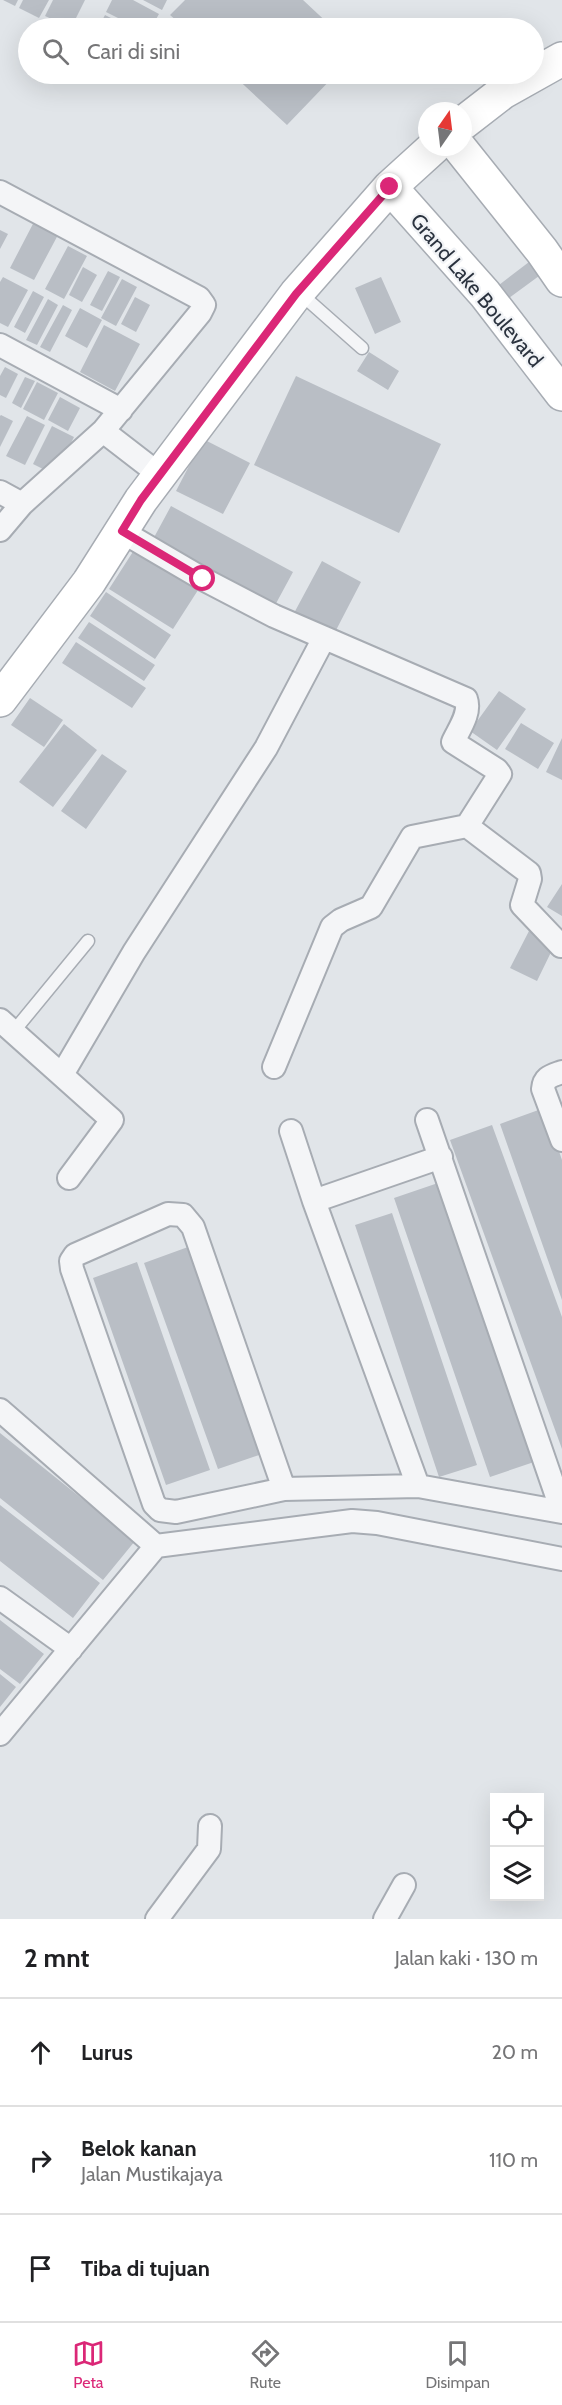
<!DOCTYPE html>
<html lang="id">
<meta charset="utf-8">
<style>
body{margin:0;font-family:Cabin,sans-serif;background:#f2f2f2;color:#202124}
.controls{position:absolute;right:18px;bottom:18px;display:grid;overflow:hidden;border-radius:0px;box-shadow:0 6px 24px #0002}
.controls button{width:54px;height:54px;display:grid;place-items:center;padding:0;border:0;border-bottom:2px solid #e0e0e0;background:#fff;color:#202124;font:30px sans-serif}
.compass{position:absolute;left:418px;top:102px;width:54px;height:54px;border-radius:50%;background:#fff;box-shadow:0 6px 24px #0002;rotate:14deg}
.stop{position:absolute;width:18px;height:18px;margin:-14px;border:4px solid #db2777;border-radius:50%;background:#fff}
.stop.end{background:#db2777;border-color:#fff;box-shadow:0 2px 6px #0008}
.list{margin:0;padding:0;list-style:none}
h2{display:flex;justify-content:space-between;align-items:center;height:78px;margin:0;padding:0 24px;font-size:26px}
h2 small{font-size:20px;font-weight:400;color:#757577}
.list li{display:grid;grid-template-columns:39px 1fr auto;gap:18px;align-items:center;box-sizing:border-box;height:108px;padding:0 24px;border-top:2px solid #e0e0e0}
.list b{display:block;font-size:22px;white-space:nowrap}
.list p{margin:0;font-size:20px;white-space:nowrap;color:#757577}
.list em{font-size:20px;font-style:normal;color:#757577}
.icon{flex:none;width:33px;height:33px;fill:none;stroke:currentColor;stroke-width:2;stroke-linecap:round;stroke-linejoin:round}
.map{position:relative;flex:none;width:562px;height:1919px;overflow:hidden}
.search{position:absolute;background:#fff;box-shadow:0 6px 24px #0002;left:18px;right:18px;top:18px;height:66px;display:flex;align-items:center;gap:15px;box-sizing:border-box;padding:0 21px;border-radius:33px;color:#757577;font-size:22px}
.sheet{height:402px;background:#fff}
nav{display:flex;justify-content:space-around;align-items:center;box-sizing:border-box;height:84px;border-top:2px solid #e0e0e0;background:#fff;font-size:16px;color:#757577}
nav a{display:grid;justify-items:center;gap:3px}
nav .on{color:#db2777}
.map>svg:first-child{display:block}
.building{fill:#b9bec5}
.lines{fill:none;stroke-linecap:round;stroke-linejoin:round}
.lane-casing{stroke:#a7acb3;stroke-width:15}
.street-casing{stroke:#a7acb3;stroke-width:26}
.secondary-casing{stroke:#a7acb3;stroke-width:36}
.lane{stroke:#f4f5f7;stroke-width:12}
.street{stroke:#f4f5f7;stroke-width:22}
.secondary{stroke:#fff;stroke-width:33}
.route{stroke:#db2777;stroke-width:8}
.labels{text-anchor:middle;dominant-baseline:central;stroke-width:4.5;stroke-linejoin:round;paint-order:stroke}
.street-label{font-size:21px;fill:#2b333f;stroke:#f1f3f6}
</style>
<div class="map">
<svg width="562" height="1919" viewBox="0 0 562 1919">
<rect width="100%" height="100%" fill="#e1e5e9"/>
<path class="building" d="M3,0H18L15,6Z
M23,0H49L39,18L19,8Z
M53,0H85L71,28L45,16Z
M112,0H133L159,14L151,28H138L106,12Z
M143,0H167L162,10Z
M185,0H303L333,28H185L170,15Z
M105,15L131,28H98Z
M232,74H336L287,125Z
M35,220L59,233L34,280L10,268Z
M0,230L8,234L0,249Z
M68,246L87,256L64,299L45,289Z
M529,262L539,276L509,298L499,285Z
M83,267L97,275L82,302L69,295Z
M108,271L120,277L102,311L90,305Z
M3,277L28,290L8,327L0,323V282Z
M381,277L401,322L375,334L355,288Z
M122,279L137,287L116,326L101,318Z
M33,291L44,297L25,333L14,327Z
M135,297L150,305L136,332L121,324Z
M48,299L58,305L37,345L26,340Z
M63,305L72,310L50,352L40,347Z
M80,308L102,320L87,348L65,336Z
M104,325L140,344L115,391L80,372Z
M369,352L399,371L388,390L357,371Z
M5,367L18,374L6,398L0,395V376Z
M296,376L441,444L399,533L254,465Z
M25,377L35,381L21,408L12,403Z
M37,382L58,393L44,420L23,409Z
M60,397L80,408L68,431L48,420Z
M1,415L13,421L0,447V416Z
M27,416L45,425L25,465L6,456Z
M52,426L74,437L55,475L33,464Z
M203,439L250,463L223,514L176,491Z
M171,506L293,572L273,609L151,543Z
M136,547L200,587L173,629L109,589Z
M322,561L361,582L333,636L293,615Z
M106,592L171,635L155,659L90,616Z
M89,622L155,665L144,681L78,638Z
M76,642L146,688L132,708L62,663Z
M499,691L526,709L497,750L470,731Z
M30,698L63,720L44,747L11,725Z
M521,723L554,743L538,769L505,749Z
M64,724L97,750L53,807L19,782Z
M562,738V780L546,772Z
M102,754L127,771L86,829L61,811Z
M562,884V916L547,907Z
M529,931L555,944L537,981L510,968Z
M544,1108L562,1160V1300L500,1124Z
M492,1125L562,1317V1449L450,1140Z
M438,1183L534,1462L490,1477L394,1198Z
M392,1213L477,1465L439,1477L355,1225Z
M188,1247L262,1454L218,1469L144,1263Z
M137,1262L210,1470L166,1485L93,1278Z
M0,1433L135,1541L103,1580L0,1498Z
M0,1505L100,1583L73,1618L0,1561Z
M0,1620L44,1654L20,1684L0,1669Z
M0,1674L16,1687L0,1707Z"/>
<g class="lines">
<defs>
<path id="lane" d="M298,295L310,302L362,348
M14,1031L88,941"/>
<path id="street" d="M0,192L199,298L204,305L200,313L103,431L22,504L0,530
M0,345L121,410
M103,431L160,475
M0,492L22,504
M121,531L203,579L274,616L466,699C471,713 459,729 453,742L497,770L500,774L467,826L529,873L530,879L522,905L561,946
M0,1020L112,1120L69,1178
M274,1067L332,927L341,920L371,907L412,837L467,826
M562,1072C551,1076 544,1077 543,1089L562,1140
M63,1073L134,952L266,748L324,638
M427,1120L562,1511
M291,1131L314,1201L418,1486
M314,1201L441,1157
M0,1410L156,1546
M284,1489L193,1227L183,1215L168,1214L75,1255L71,1261L72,1269L154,1504L160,1510L176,1512L284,1489L418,1486L562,1512
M0,1598L71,1649
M0,1734L156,1546L352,1521L377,1523L562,1559
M157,1919L209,1849L210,1826
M385,1919L404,1885"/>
<path id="secondary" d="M463,123L503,92L562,59
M459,147L542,251L562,280
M390,187L485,294L562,394
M0,700L89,582L141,500L296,294L390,187L434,147"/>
</defs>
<use href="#lane" class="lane-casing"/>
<use href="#street" class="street-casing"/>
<use href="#secondary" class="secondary-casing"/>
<use href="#lane" class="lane"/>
<use href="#street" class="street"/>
<use href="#secondary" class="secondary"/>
</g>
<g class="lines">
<path class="route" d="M203,579L122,531L141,500L296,294L390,187"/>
</g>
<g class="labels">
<g class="street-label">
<text transform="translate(477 290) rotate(50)">Grand Lake Boulevard</text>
</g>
</g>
</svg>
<div class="controls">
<button><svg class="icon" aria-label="locate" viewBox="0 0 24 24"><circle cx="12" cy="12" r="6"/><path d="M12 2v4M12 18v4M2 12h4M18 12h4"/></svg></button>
<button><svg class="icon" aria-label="layers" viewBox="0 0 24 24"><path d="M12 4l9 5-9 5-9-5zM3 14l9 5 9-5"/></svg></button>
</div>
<svg class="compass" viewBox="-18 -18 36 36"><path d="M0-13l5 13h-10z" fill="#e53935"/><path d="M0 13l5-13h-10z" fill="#757577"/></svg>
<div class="stop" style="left:203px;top:579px"></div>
<div class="stop end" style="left:390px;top:187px"></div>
<div class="search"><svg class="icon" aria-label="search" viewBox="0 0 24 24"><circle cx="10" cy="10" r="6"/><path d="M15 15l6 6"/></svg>Cari di sini</div>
</div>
<section class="sheet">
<h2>2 mnt<small>Jalan kaki · 130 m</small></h2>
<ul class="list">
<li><svg class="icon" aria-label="ahead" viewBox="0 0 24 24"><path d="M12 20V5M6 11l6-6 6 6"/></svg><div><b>Lurus</b></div><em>20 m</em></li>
<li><svg class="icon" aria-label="right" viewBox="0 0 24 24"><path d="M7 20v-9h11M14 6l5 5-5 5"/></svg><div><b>Belok kanan</b><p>Jalan Mustikajaya</p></div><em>110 m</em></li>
<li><svg class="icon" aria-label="arrive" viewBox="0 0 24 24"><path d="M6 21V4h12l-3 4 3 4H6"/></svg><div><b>Tiba di tujuan</b></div></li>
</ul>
</section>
<nav>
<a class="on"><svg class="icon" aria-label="map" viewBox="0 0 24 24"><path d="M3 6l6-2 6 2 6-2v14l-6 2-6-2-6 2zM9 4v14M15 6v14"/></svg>Peta</a>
<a><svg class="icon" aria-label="directions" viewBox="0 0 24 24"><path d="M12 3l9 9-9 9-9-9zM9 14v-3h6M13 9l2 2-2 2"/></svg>Rute</a>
<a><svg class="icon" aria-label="saved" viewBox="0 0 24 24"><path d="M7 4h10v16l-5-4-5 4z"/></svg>Disimpan</a>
</nav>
